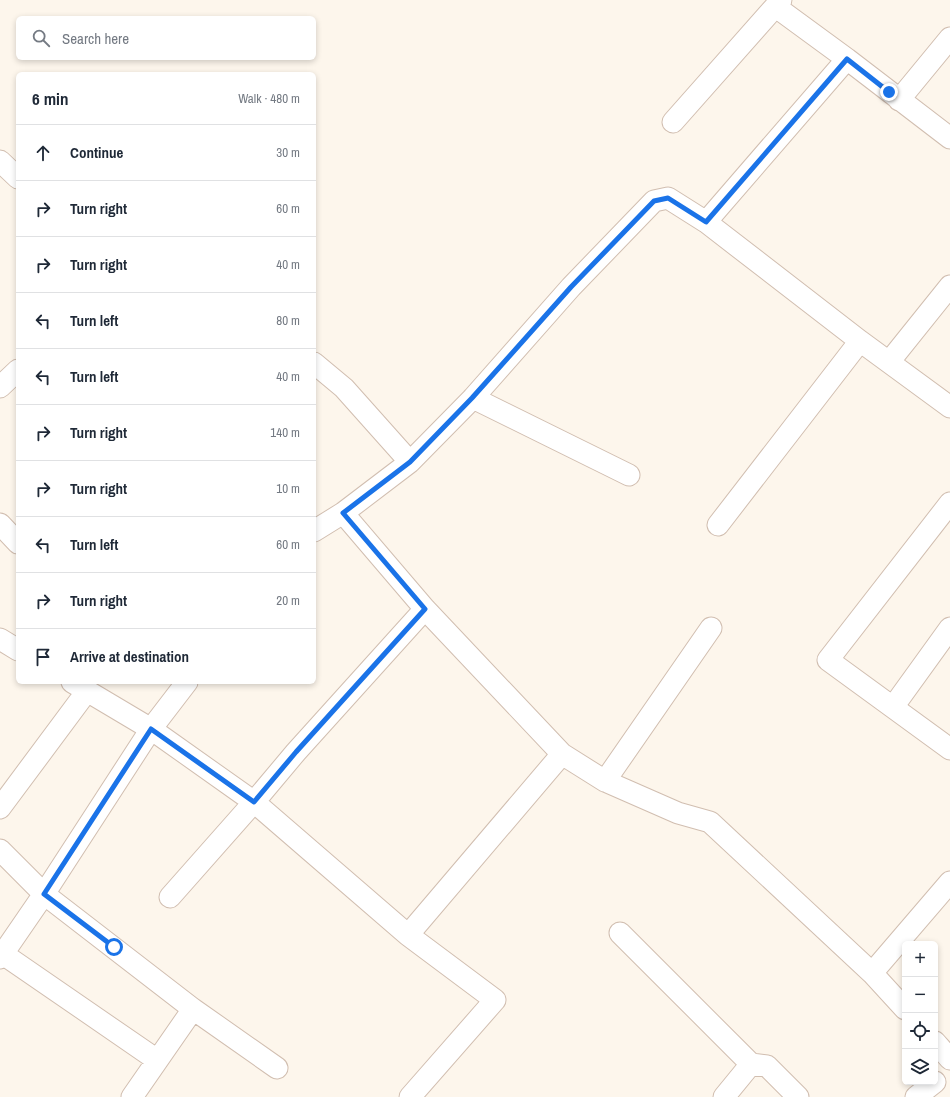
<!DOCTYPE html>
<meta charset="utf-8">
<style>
body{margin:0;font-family:"Archivo Narrow",sans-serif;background:#f6f6f7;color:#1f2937}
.controls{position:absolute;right:12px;bottom:12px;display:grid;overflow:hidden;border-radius:6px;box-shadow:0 2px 6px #0003}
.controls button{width:36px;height:36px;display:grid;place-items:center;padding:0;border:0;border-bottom:1px solid #e0e1e3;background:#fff;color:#1f2937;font:20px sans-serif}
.stop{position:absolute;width:12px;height:12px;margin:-9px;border:3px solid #1a73e8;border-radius:50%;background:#fff}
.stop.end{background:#1a73e8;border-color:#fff;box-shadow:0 1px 4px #0008}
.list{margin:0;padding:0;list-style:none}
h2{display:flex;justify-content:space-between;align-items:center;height:52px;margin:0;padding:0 16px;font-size:17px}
h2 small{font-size:13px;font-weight:400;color:#747a83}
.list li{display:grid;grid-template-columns:26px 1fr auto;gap:12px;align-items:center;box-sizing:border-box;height:56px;padding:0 16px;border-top:1px solid #e0e1e3}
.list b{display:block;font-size:15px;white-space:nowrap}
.list em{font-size:13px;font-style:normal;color:#747a83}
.icon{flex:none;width:22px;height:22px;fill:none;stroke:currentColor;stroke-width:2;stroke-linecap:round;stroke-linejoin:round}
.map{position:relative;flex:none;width:950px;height:1097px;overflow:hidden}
.search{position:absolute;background:#fff;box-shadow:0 2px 6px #0003;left:16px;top:16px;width:300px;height:44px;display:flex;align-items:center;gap:10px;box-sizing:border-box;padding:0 14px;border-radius:6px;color:#747a83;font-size:15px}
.panel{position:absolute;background:#fff;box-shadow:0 2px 6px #0003;left:16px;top:72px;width:300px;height:612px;border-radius:6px}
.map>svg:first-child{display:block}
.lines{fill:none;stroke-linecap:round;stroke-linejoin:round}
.street-casing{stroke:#d1beb0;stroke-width:23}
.street{stroke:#fff;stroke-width:21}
.route{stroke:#1a73e8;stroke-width:5}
</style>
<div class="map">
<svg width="950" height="1097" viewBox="0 0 950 1097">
<rect width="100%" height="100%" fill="#fdf6ec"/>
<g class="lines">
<defs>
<path id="street" d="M776,7L847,59L950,138
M899,100L950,38
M673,122L781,0
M0,161L18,178
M706,222L847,59
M889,362L950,286
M314,363L344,388L410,462
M0,387L18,370
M473,398L629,475
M950,503L828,660L950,749
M343,513L425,609L562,754L605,781L678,813L710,822L872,973L905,1009
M0,524L18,543
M718,525L860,341
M314,531L343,513L410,462L473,398L571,287L654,201L668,198L706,222L860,341L950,407
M0,639L18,650
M72,682L151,729L254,802L408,935L495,1000L410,1097
M893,707L950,628
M605,781L711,628
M0,808L87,691
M0,850L44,894L193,1009L277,1068
M170,897L254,802L296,752L425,609
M620,933L751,1064L767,1066L798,1097
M408,935L562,754
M3,954L157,1060
M0,958L44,894L151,729L187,682
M872,973L950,882
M935,1042L950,1059
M132,1097L193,1009
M724,1097L751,1064
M916,1097L935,1082"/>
</defs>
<use href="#street" class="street-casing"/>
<use href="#street" class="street"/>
</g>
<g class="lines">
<path class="route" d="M114,947L44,894L151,729L254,802L296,752L425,609L343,513L410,462L472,398L571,287L654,201L668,198L706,222L847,59L889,92"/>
</g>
</svg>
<div class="controls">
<button>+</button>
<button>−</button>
<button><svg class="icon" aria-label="locate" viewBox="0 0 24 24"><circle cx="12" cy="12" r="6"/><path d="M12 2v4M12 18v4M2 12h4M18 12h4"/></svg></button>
<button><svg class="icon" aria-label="layers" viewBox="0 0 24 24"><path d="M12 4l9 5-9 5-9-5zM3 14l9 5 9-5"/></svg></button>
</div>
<div class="stop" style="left:114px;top:947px"></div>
<div class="stop end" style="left:889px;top:92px"></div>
<div class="search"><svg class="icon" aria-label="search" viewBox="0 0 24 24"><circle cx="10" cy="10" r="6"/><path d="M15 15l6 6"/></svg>Search here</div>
<section class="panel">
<h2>6 min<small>Walk · 480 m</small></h2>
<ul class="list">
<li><svg class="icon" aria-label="ahead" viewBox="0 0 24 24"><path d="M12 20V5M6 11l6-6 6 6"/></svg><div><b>Continue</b></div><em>30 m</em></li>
<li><svg class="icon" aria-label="right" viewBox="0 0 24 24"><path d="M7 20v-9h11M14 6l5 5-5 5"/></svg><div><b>Turn right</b></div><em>60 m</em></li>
<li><svg class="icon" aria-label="right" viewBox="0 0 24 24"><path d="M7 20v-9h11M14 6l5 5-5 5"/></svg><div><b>Turn right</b></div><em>40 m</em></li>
<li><svg class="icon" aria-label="left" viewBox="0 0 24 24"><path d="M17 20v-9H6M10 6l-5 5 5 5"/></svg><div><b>Turn left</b></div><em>80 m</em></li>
<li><svg class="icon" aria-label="left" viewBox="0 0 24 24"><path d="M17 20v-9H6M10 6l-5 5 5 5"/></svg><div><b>Turn left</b></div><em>40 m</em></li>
<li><svg class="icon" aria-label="right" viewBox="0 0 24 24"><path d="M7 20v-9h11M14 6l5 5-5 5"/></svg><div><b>Turn right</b></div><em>140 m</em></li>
<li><svg class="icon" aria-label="right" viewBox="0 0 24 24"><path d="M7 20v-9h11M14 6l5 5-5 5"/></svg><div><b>Turn right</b></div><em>10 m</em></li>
<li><svg class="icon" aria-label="left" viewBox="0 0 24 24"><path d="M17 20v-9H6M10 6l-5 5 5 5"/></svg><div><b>Turn left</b></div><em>60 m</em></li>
<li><svg class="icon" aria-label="right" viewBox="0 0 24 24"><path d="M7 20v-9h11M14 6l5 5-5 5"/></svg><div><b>Turn right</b></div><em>20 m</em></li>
<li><svg class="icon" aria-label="arrive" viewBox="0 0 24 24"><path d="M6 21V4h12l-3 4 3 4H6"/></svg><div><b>Arrive at destination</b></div></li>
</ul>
</section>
</div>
